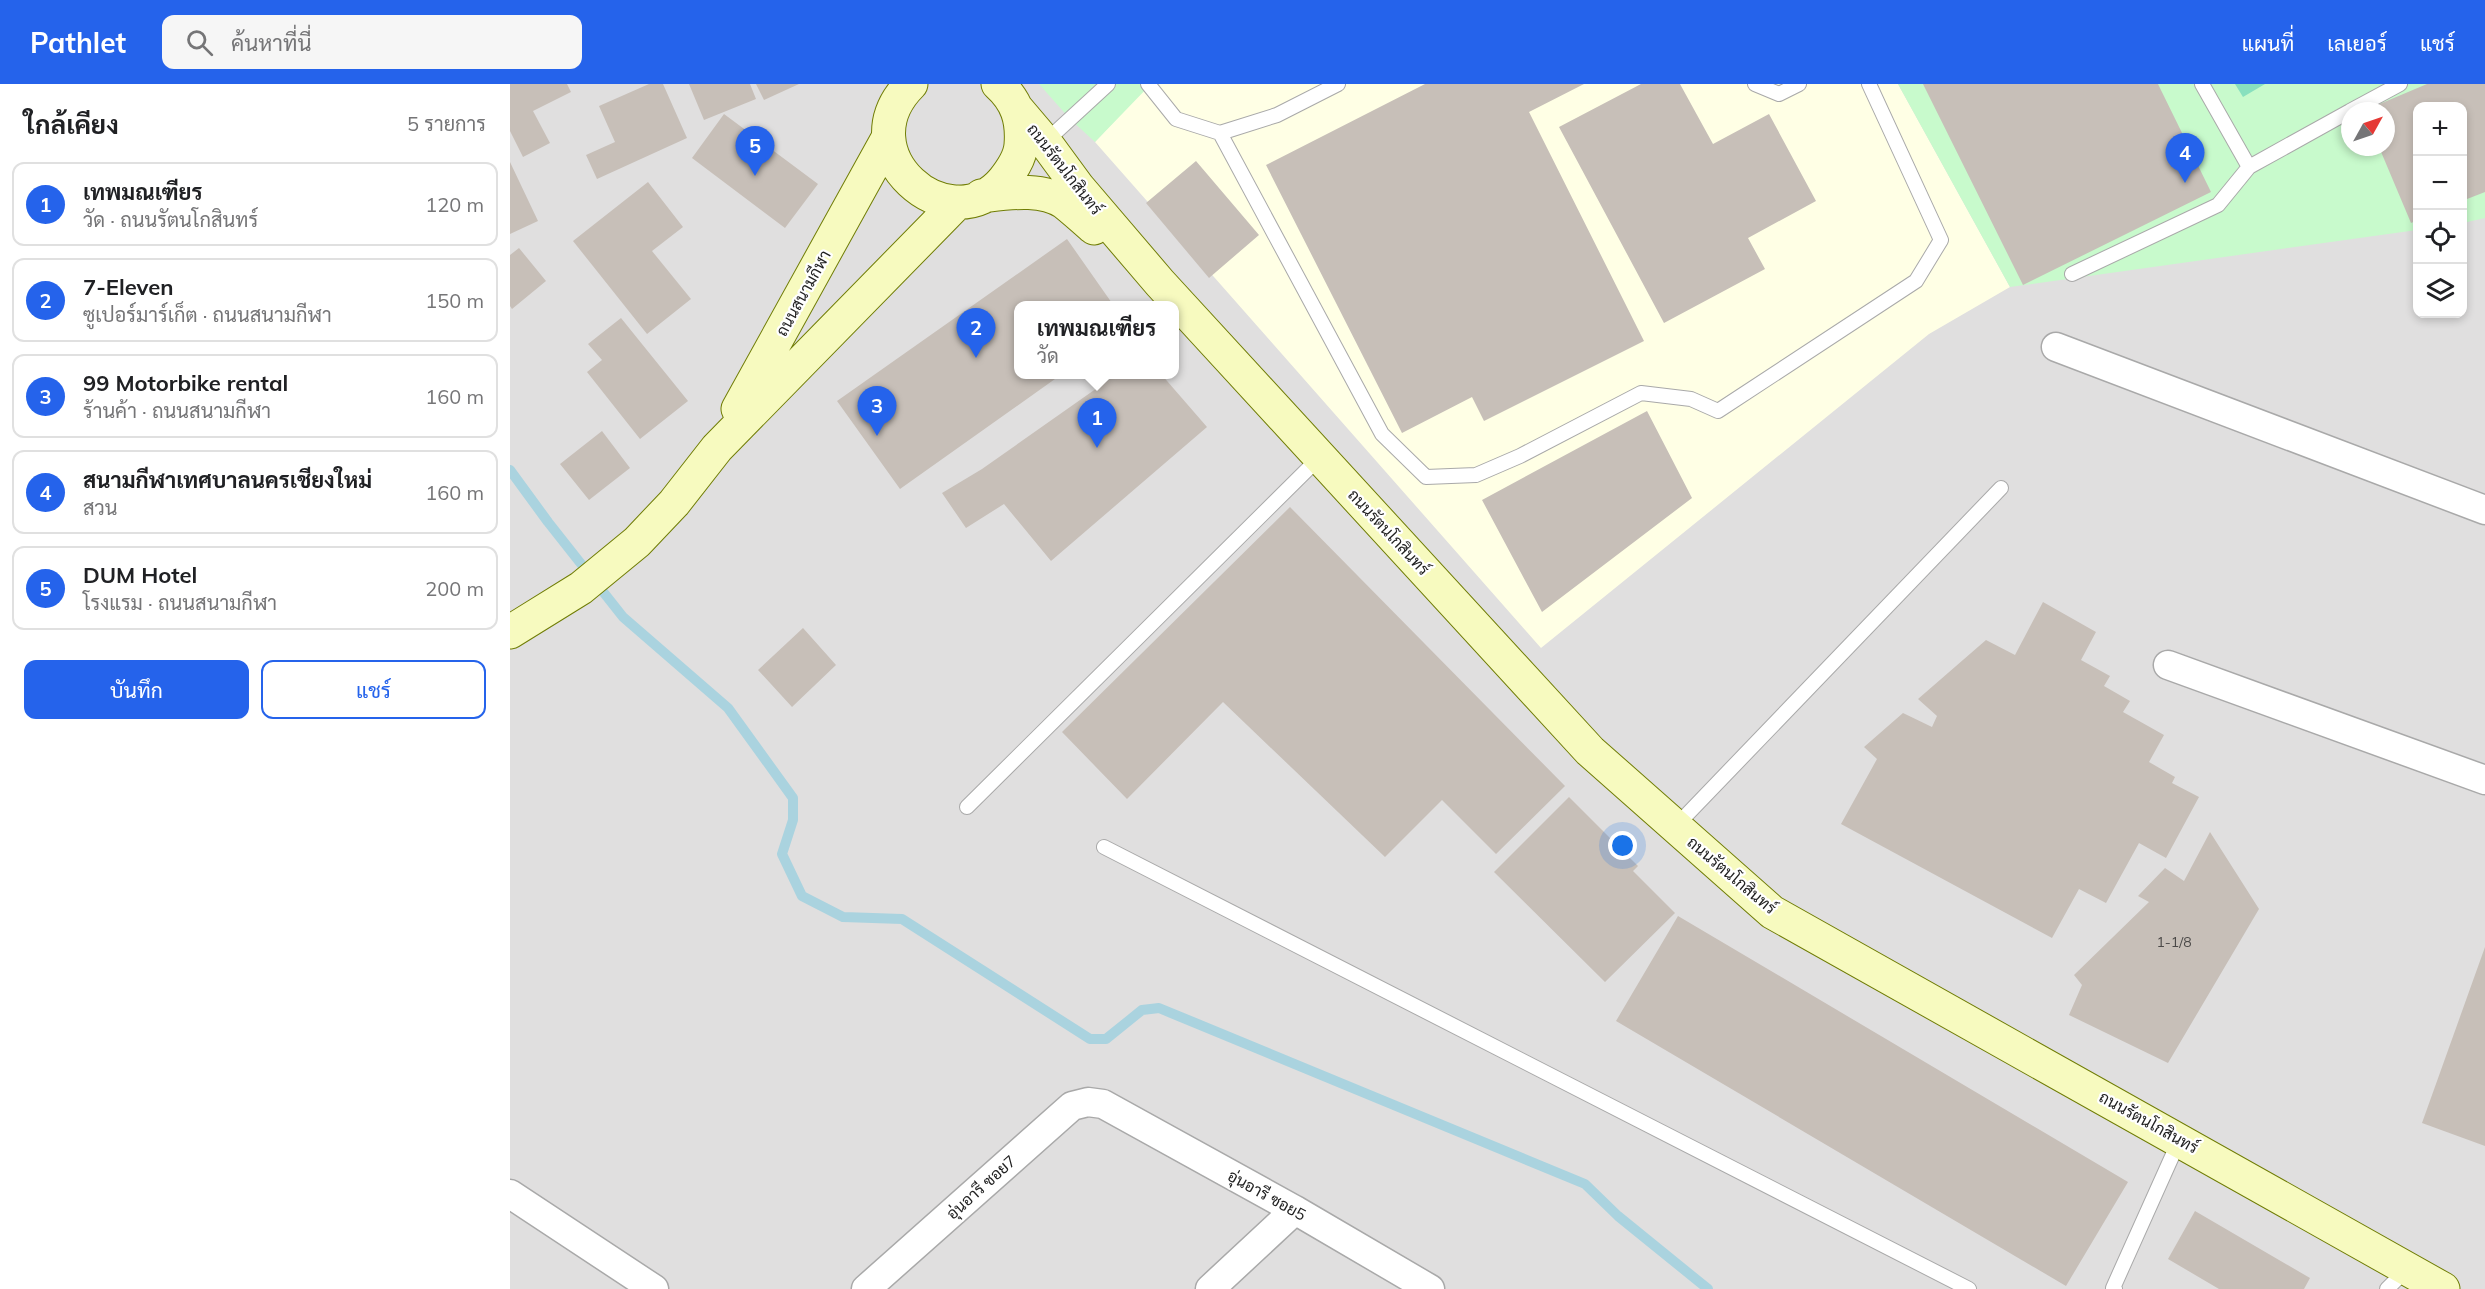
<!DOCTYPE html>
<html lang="th">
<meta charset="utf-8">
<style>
body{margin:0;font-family:Mulish,Sarabun,sans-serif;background:#f6f6f6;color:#202124}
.controls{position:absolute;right:18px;top:18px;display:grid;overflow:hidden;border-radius:12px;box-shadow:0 3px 9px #0003}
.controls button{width:54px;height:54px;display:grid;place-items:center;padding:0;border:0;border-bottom:2px solid #e0e0e0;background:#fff;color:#202124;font:30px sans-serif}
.compass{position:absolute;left:1831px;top:18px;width:54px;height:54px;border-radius:50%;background:#fff;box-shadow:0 3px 9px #0003;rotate:50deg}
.you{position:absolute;left:1113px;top:762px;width:21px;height:21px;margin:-15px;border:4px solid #fff;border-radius:50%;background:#1a73e8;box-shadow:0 0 0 9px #1a73e833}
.badge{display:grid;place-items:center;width:39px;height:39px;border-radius:50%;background:#2563eb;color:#fff;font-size:20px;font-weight:700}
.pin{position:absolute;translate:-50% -50px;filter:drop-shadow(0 2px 3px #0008)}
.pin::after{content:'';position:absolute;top:32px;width:21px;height:18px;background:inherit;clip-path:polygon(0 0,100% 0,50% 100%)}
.popup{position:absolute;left:504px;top:217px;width:165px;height:78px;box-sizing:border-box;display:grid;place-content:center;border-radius:12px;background:#fff;filter:drop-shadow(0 2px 4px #0005);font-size:20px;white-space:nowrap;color:#757577}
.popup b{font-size:22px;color:#202124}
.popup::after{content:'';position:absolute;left:50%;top:100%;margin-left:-12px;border:12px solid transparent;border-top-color:#fff}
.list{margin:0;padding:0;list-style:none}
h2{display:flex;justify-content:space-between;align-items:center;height:78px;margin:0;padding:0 24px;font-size:26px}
h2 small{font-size:20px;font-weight:400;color:#757577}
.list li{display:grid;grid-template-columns:39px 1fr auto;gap:18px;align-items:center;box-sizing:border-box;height:84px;margin:0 12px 12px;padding:0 12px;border:2px solid #e0e0e0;border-radius:12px}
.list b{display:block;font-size:22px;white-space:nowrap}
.list p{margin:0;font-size:20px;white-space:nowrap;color:#757577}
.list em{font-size:20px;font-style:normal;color:#757577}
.actions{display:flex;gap:12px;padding:18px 24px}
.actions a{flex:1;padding:14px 0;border:2px solid #2563eb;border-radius:12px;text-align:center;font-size:21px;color:#2563eb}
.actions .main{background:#2563eb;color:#fff}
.icon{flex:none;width:33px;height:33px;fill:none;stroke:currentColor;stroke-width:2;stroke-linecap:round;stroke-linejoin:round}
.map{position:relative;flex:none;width:1975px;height:1205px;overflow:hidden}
header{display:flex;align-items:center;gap:36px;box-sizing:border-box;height:84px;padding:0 30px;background:#2563eb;color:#fff}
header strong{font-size:28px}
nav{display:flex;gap:33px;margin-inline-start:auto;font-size:21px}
.search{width:420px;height:54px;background:#f6f6f6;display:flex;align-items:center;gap:15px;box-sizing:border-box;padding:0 21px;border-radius:12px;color:#757577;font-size:22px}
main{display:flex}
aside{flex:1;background:#fff}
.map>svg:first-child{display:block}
.residential{fill:#e0dfdf;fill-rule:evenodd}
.education{fill:#ffffe5}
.park{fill:#c8facc;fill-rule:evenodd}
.pitch{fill:#88e0be}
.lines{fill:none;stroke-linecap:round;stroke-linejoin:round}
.stream{stroke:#aad3df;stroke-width:10}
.building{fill:#c7bfb8}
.lane-casing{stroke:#a9a9a9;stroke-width:16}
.street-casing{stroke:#a9a9a9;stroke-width:31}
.secondary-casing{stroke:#707d05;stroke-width:35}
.lane{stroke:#fff;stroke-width:14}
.street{stroke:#fff;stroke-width:28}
.secondary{stroke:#f7fabf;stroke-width:33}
.labels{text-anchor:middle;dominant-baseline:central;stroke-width:4.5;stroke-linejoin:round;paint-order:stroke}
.number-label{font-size:14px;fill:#4b4948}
.street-label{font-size:16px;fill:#222;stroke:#fff}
</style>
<header>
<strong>Pathlet</strong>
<div class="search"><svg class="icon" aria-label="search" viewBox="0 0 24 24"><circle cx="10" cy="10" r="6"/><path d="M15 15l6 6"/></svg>ค้นหาที่นี่</div>
<nav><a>แผนที่</a><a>เลเยอร์</a><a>แชร์</a></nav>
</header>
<main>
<aside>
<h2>ใกล้เคียง<small>5 รายการ</small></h2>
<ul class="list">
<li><span class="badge">1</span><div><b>เทพมณเฑียร</b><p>วัด · ถนนรัตนโกสินทร์</p></div><em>120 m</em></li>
<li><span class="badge">2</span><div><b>7-Eleven</b><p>ซูเปอร์มาร์เก็ต · ถนนสนามกีฬา</p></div><em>150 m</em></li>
<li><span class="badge">3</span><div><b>99 Motorbike rental</b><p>ร้านค้า · ถนนสนามกีฬา</p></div><em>160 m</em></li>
<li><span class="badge">4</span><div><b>สนามกีฬาเทศบาลนครเชียงใหม่</b><p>สวน</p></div><em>160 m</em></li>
<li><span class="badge">5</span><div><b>DUM Hotel</b><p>โรงแรม · ถนนสนามกีฬา</p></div><em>200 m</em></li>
</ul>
<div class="actions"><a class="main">บันทึก</a><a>แชร์</a></div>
</aside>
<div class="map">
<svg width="1975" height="1205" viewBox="0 0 1975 1205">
<rect width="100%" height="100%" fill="#f2efe9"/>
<path class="residential" d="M0,0H1975V1205H0ZM1908,22H1952V230H1908ZM1840,27H1876V63H1840ZM509,222H665V290H509Z"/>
<path class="education" d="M639,0H1388L1500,203L1419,250L1031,564L585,58Z"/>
<path class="park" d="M529,0H641L585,58L560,35Z
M1388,0H1975V134L1953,139L1952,22H1908L1907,146L1500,203ZM1840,27H1876V63H1840Z"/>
<path class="pitch" d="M1725,0H1755L1733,13Z"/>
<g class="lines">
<path class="stream" d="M0,386L38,438L113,533L218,624L283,714V736L272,770L292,812L333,833L392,835L580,955H596L632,926L649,924L1075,1100L1108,1132L1198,1205"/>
</g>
<path class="building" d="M0,0H57L61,8L23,27L40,59L13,73L0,47Z
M139,0H153L177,54L87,95L76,71L105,58L89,22Z
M179,0H240L246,15L194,36Z
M246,0H289L254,16Z
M915,0H1074L1019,28L1134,257L974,337L962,313L892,349L756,81Z
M1131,0H1170L1203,60L1259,30L1306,117L1238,154L1255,185L1154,239L1049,43Z
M1413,0H1648L1701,108L1513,201Z
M1917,0H1975V108L1952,117V22H1908V136L1901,139L1869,63H1876V27H1853Z
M214,30L308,100L275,144L182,74Z
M686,77L749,151L699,194L636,119Z
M0,78L28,137L0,150Z
M138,98L173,143L142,167L181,215L137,250L63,157Z
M557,155L604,222H509V290H552L390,405L327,317Z
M9,164L36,197L2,225L0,222V171Z
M111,234L178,317L130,355L77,288L92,276L78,260Z
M607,290H651L697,343L541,477L494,420L456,444L432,409L472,385Z
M1137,327L1182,414L1032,528L972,416Z
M92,347L120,384L79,416L50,380Z
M780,423L1055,702L986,770L932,716L875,773L713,618L617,715L552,648Z
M1533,518L1586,548L1571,576L1600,592L1594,602L1620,617L1613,628L1654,651L1639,678L1665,693L1662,699L1689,713L1656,774L1629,759L1596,819L1569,805L1542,854L1331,740L1367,675L1354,663L1393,629L1422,643L1427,632L1408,615L1476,556L1505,571Z
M293,544L326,581L282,623L248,586Z
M1059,713L1128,782L1123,787L1165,829L1095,898L984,788Z
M1700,748L1749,825L1658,979L1559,931L1572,901L1564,891L1639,818L1628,812L1655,784L1674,797Z
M1168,832L1618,1098L1556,1202L1106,937Z
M1975,863V1062L1912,1039Z
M1685,1127L1800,1194L1794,1205H1709L1658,1175Z"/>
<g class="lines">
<defs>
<path id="lane" d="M638,0L666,35L710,49L767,31L828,0
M1245,0L1269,10L1289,0
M1692,0L1739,83L1840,27
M1840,27L1890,0
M710,49L872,350L916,393L966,391L1010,372L1131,309L1181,315L1208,327L1406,197L1431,156L1359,0
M535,58L598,0
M1562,190L1708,121L1739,83
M457,723L810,373
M1165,743L1491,404
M594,763L1459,1205
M1605,1205L1603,1204L1669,1057
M1877,1205L1896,1186"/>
<path id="street" d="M1546,263L1975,426
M1658,581L1975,696
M0,1110L144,1205
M356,1205L562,1022L578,1018L593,1020L785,1126L920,1205
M700,1205L785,1126"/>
<path id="secondary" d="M401,0C332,69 439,160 493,97C501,87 510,75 511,61C513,36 507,17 488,0
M507,25L535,58L568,103L650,199L1080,667L1262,828L1933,1205
M471,112C498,109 532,103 555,119C565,127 575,136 584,144
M228,325L378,54
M0,548L71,504L127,458L164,419L207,364L448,118"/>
</defs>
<use href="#lane" class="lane-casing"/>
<use href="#street" class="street-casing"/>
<use href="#secondary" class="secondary-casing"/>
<use href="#lane" class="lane"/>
<use href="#street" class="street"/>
<use href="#secondary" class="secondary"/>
</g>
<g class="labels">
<g class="number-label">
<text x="1664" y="858">1-1/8</text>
</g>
<g class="street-label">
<text transform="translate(555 85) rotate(52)">ถนนรัตนโกสินทร์</text>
<text transform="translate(293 209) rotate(-61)">ถนนสนามกีฬา</text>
<text transform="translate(879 448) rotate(47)">ถนนรัตนโกสินทร์</text>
<text transform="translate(1222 791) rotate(40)">ถนนรัตนโกสินทร์</text>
<text transform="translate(1639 1038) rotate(29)">ถนนรัตนโกสินทร์</text>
<text transform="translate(471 1103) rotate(-42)">อุ่นอารี ซอย7</text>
<text transform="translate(757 1111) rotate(29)">อุ่นอารี ซอย5</text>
</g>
</g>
</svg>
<div class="controls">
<button>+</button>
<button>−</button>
<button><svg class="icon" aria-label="locate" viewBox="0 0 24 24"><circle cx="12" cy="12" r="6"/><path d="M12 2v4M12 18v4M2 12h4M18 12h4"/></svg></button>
<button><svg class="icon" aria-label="layers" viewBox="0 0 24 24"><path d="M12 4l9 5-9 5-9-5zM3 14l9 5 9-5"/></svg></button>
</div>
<svg class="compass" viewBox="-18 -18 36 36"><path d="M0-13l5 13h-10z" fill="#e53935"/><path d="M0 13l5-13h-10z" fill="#757577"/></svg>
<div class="you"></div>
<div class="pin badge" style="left:587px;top:364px">1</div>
<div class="popup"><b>เทพมณเฑียร</b>วัด</div>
<div class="pin badge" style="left:466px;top:274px">2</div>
<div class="pin badge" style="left:367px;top:352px">3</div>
<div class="pin badge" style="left:1675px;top:99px">4</div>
<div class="pin badge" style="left:245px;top:92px">5</div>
</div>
</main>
